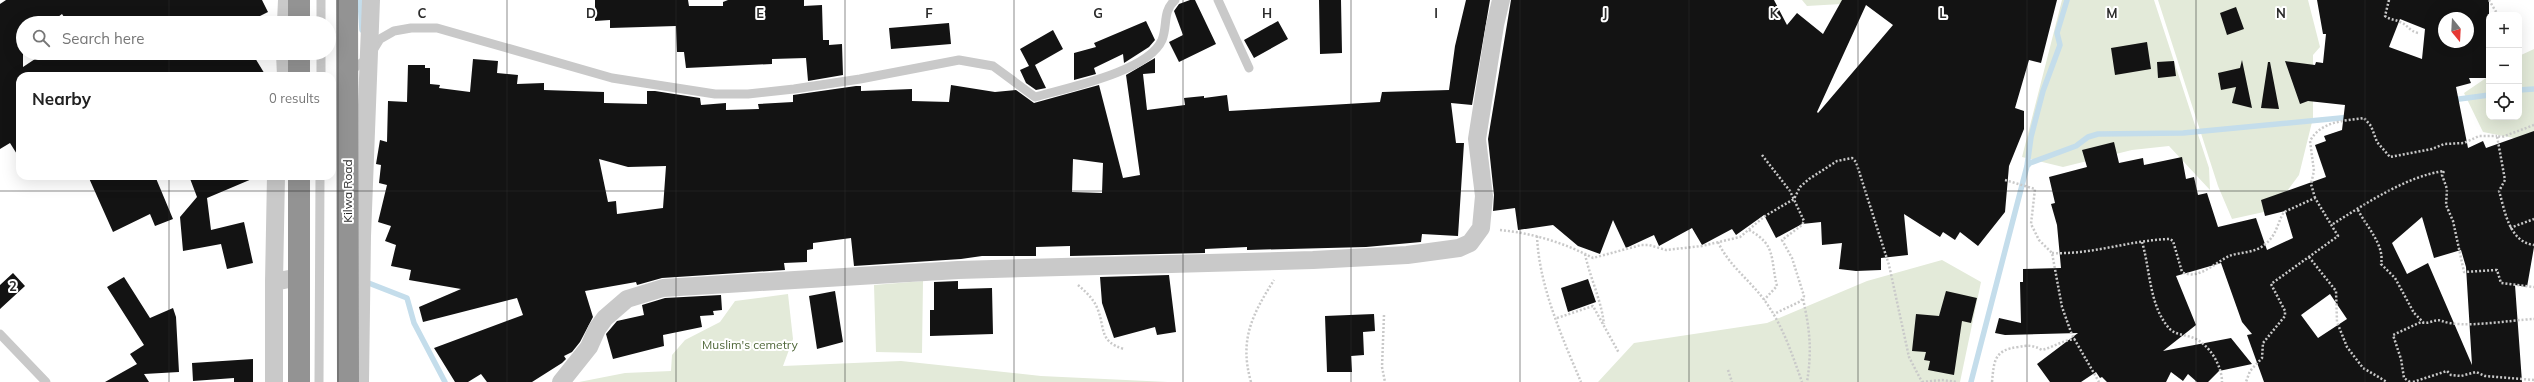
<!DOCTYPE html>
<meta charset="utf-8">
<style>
body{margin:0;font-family:Mulish,sans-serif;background:#f6f6f6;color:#222}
.controls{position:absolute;right:12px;top:12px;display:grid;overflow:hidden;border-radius:8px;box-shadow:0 4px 16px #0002}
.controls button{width:36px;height:36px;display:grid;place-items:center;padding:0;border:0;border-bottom:1px solid #e0e0e0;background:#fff;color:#222;font:20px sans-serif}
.compass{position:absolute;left:2438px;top:12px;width:36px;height:36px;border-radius:50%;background:#fff;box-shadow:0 4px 16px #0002;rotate:162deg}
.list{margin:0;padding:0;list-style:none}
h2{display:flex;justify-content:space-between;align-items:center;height:52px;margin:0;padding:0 16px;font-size:17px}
h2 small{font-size:13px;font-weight:400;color:#767676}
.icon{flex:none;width:22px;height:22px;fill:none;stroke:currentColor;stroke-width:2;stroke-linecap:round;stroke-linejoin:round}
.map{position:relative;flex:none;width:2534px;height:382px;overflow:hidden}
.search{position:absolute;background:#fff;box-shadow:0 4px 16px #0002;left:16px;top:16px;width:320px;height:44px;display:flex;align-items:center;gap:10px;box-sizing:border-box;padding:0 14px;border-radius:22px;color:#767676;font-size:15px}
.panel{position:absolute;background:#fff;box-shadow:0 4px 16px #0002;left:16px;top:72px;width:320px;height:108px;border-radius:12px}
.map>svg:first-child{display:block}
.green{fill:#e3ead9}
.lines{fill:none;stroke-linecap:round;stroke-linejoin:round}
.stream{stroke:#c4ddeb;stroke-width:5.5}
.building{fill:#131313;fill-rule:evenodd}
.path{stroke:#c9c9c9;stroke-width:2.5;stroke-dasharray:2 2;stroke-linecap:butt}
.lane{stroke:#c9c9c9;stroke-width:9}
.street{stroke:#c9c9c9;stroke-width:18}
.highway{stroke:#939393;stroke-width:22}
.grid{fill:none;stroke:#2c2c2c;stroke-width:1;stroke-opacity:0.55}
.labels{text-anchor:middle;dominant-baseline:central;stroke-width:4;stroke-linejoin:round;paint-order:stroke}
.street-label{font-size:12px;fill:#2c2c2c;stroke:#fff}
.park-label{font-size:12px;fill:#50683a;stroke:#fff}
.grid-label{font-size:13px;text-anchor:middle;font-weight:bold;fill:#2c2c2c;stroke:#fff;stroke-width:4;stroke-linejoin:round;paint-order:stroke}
</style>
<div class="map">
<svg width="2534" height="382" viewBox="0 0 2534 382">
<rect width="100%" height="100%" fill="#fff"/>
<path class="green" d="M1802,0H1844L1841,4L1807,6Z
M2062,0H2154L2209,168L2210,190L2169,146L2132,150L2063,167L2022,157Z
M2158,0H2308L2320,47L2313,55V118L2299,175L2273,210L2232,219L2218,186Z
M2534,49V142L2483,132L2464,93L2489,76V117H2519V56Z
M1942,260L1981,282L1960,382H1598L1634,343L1767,323L1867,281Z
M923,281L922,353L876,352L874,285Z
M788,294L793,339L783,366L901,361L1041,376L1168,382H579L625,373L671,371L672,355L685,340L720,322L735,301Z"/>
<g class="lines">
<path class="stream" d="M360,0L362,30
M2519,90L2534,89
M2452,100L2489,95
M2027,166L2030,163L2076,146L2088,137L2098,134L2183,133L2351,117
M366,282L407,298L414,323L445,382
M1971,382L2027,166L2031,137L2043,91L2060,45L2057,33L2067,0"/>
</g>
<path class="building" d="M6,0H262L268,12L260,16L264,23H68L62,14L50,23H23V67L44,53H252L266,76H20V159L10,143L0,149V4Z
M595,0H688L689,6H723V2L728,0H804V6L822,5L823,40H829V45L842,44L843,75L808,81L806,58L772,59V64L686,68L684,52H677L676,26L610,28V20L595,21Z
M1190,0H1195L1216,44L1179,62L1169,42L1183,35L1174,11L1179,4Z
M1319,0H1341L1342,53L1320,54Z
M1466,0H1490L1472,105L1451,103L1456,143H1464L1458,236L1422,234L1421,242L1366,247L1247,250V247L1205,249V253L1070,256V246L1036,247V256H982L961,259L854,266L851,238L813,243V249L807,250V262L784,263L785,270L662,278L637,285L636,282L585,291L593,317L580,342L572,352L564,356L566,359L562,363L532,382H487L481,374L468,382H455L434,348L523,315L517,298L423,322L419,307L461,289L409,280L411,270L391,266L396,245L385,241L391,226L378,222L387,185L379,183L381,165L376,164L380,140L387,142L388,101L407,102L408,65H425V68H430V84L440,85L439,88L470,92L473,59L498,61L497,73L518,75L517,84L544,83V90L604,92V103L647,104V91H655L700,98L701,105L726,103V110L759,109L758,104L793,102V95L856,86H861V91L912,89V101L949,102L951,85L995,92L1016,90L1034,103L1099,85L1123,178L1140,175L1126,75L1155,58V73L1143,74L1147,110L1185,105L1184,98L1204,96V98L1227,95L1229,111L1380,102L1382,92L1449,90L1455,46ZM599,159L628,167L666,166L663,208L617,214L616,201L608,202ZM1073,159L1103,163L1102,193L1072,192Z
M1511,0H1774L1787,25L1797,13L1823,34L1842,0H2057L2041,63L2029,60L2015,108L2024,111V129L2009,166L2005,212L1978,246L1960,232L1955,240L1943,232L1940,237L1904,214L1908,255L1881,258V270L1856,271L1839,269L1842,243L1822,245L1821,222L1802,224L1776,238L1764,215L1736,235L1732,229L1702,245L1692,228L1659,246L1654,235L1626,248L1613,220L1600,254L1578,246L1553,225L1518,230L1515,208L1493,211L1494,195L1488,139ZM1866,5L1893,25L1818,113L1817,112Z
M2317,0H2489V78H2469L2471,83L2456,87L2468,148L2483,141L2486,148L2534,131V247L2527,287L2515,285L2522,382H2264L2247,335L2252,334L2242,322L2221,263L2176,276L2196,325L2163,351L2231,338L2252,364L2219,371L2208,382H2197L2188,374L2183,381L2171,372L2166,382H2107L2102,377L2100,378L2096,372L2081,382H2050L2037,364L2078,333L2005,335L1995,333L1999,318L2021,323L2020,282H2023V269L2061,268L2057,225L2051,204L2055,203L2049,177L2087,167L2082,150L2114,142L2119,163L2143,158L2144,165L2182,157L2186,179L2194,177L2198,195L2207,193L2218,227L2256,218L2267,250L2293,238L2285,211L2265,216L2261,200L2326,177L2315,145L2326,141L2324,136L2342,130L2345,105L2308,101L2300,104L2285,61L2315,65L2316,62L2323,63L2326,34H2323ZM2444,18H2468V42H2444ZM2400,19L2425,29L2422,59L2389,47ZM2422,217L2434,258L2461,250L2466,267L2472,365L2428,263L2407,274L2392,243ZM2330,294L2347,319L2318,338L2301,315Z
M2236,7L2244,29L2227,35L2220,13Z
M1146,21L1155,40L1149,47L1124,63L1123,54L1094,68L1096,74L1074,80V53L1096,47L1094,43Z
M1278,21L1288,39L1254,58L1244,40Z
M949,23L951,44L891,49L889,28Z
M1053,30L1063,49L1035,65L1046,88L1036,90L1026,83L1020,70L1029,66L1020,49Z
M2147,42L2151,69L2115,75L2111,48Z
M2242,60L2252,108L2232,103L2236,87L2221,90L2218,73L2240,68Z
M2174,61L2176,76L2158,78L2157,62Z
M2268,62H2270L2279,109L2261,108Z
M88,176H155L173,219L155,226L150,214L113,232Z
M189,176H259L207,198L211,230L244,222L253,263L227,269L221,244L183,251L180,217L197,197Z
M13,273L25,286L0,309V285Z
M1169,275L1176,332L1157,335L1155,327L1114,338L1102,303L1100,277Z
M124,277L150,318L173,308L176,317L179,372L144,374L149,382H105L137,364L130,354L144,345L107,287Z
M1588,279L1596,302L1568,312L1561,288Z
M958,281V289L992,288L993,334L930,336V310H934V282Z
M835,291L843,342L817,349L809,296Z
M1946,291L1977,298L1971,323L1962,321L1954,375L1928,370L1930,361L1924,360L1926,352L1912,351L1916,314L1939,316Z
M721,295L722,310L713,311L714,315L700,316L702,327L663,335L664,346L613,359L606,334L617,321L644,315L642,305L665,298Z
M1374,314L1375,331L1363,332L1364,355L1351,356L1352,372H1327L1325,316Z
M253,359V382H234V378L193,381L192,363Z"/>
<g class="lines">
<path class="path" d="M2389,0L2385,16C2390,20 2394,19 2400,22C2407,24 2409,31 2418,33
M2489,0L2498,15
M2534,125L2502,137L2497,136L2505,180L2499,191C2505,211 2509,242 2534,245
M1762,155L1790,191L1804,221L1802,225L1782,240L1792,258L1804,296L1801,301L1774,314
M2005,180L2035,189L2031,224L2039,240L2052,253L2062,307L2072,335L2099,382
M2315,198L2311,184L2314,171L2310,141C2321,121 2343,121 2364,118L2371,126L2377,142L2390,157L2432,149L2444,144L2464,143L2479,136H2497
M2358,210C2366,226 2385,245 2381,264L2395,278L2414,313L2423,322
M2333,224C2365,204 2407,176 2444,171L2442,175L2447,189L2446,205L2453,221L2464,272L2497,270L2501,283L2534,287
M2510,228L2534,219
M1500,230C1532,233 1565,243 1593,258L1641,245H1649L1666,250L1702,246L1740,237L1765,216L1794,199L1800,187L1809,179L1837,161L1852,158L1856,162L1889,265L1909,357L1922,382
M1749,230C1777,245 1770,259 1777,286L1764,300
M1537,236C1539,286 1562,337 1581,382
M1718,242C1729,266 1750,280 1765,301C1783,326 1792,354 1802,382
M2142,242C2150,268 2149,304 2168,327C2175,336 2186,334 2196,339C2210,346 2222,366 2222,382
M2052,253C2092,255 2130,240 2170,239L2173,241L2182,272C2198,281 2216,262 2229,256C2240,252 2255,253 2264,245C2277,236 2277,223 2284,212L2315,198L2338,236L2271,284L2285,311V316L2263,343L2262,358L2250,371L2246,382
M1585,254C1590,278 1601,299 1604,324
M2309,257L2336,291L2337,322L2347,347L2363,368L2387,382
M1078,285C1086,292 1094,299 1098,310C1105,328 1099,342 1124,349
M1803,299C1810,330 1812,351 1807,382
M1384,315L1382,367L1385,382
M1557,318L1593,306L1619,353
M1728,370L1732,382
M1251,382C1239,340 1252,315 1274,280
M1922,382L1942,380L1957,382
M1992,382C1994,361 1994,350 2018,347C2028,345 2033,345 2042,350C2053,347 2064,340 2075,339
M2410,382L2404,378L2401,359L2393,335L2421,322C2429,325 2435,318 2442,321C2462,329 2510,320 2534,319
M2413,382L2447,371L2451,375L2461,376L2476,372L2485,376L2534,380"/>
<path class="lane" d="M1218,0L1249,68
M321,23V0
M348,73L369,57L380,39L394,31L411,28H437L612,78L715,94H748L794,89L860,79L959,60L993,66L1035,97C1066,88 1148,72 1162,40C1168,25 1162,12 1175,0
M321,76V53
M0,334L46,382
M319,382L320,176"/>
<path class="street" d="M286,23L287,0
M285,53L286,76
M274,282L276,176
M274,382V282L299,277
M360,382L362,236L371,0
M561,382L589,347L597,329L605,318L627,299L663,288L958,270L1313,260L1407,255L1459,248L1470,243L1481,228L1484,196L1477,139L1495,25L1501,0"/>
<path class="highway" d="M347,0L348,382
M299,23V0
M299,76V53
M299,382V176"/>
</g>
<path class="grid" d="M169,0V23M338,0V382M507,0V382M676,0V382M845,0V382M1014,0V382M1183,0V382M1351,0V382M1520,0V382M1689,0V382M1858,0V382M2027,0V382M2196,0V382M2365,0V382M169,53V76M169,176V382M0,191H2534"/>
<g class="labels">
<g class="street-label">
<text transform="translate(347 191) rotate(-90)">Kilwa Road</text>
</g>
<g class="park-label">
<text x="750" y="344">Muslim's cemetry</text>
</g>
</g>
<g class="grid-label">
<text x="422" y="18">C</text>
<text x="591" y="18">D</text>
<text x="760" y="18">E</text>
<text x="929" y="18">F</text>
<text x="1098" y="18">G</text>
<text x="1267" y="18">H</text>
<text x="1436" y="18">I</text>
<text x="1605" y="18">J</text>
<text x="1774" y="18">K</text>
<text x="1943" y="18">L</text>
<text x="2112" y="18">M</text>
<text x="2281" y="18">N</text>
<text x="13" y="291">2</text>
</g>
</svg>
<div class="controls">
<button>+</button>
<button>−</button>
<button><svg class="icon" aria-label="locate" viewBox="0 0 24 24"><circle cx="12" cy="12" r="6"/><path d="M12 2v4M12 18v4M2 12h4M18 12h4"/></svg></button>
</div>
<svg class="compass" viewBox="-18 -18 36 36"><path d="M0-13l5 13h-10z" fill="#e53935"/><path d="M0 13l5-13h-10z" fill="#767676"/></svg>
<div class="search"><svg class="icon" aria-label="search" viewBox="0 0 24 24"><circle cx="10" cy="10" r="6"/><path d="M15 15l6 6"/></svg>Search here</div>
<section class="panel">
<h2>Nearby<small>0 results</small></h2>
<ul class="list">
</ul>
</section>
</div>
